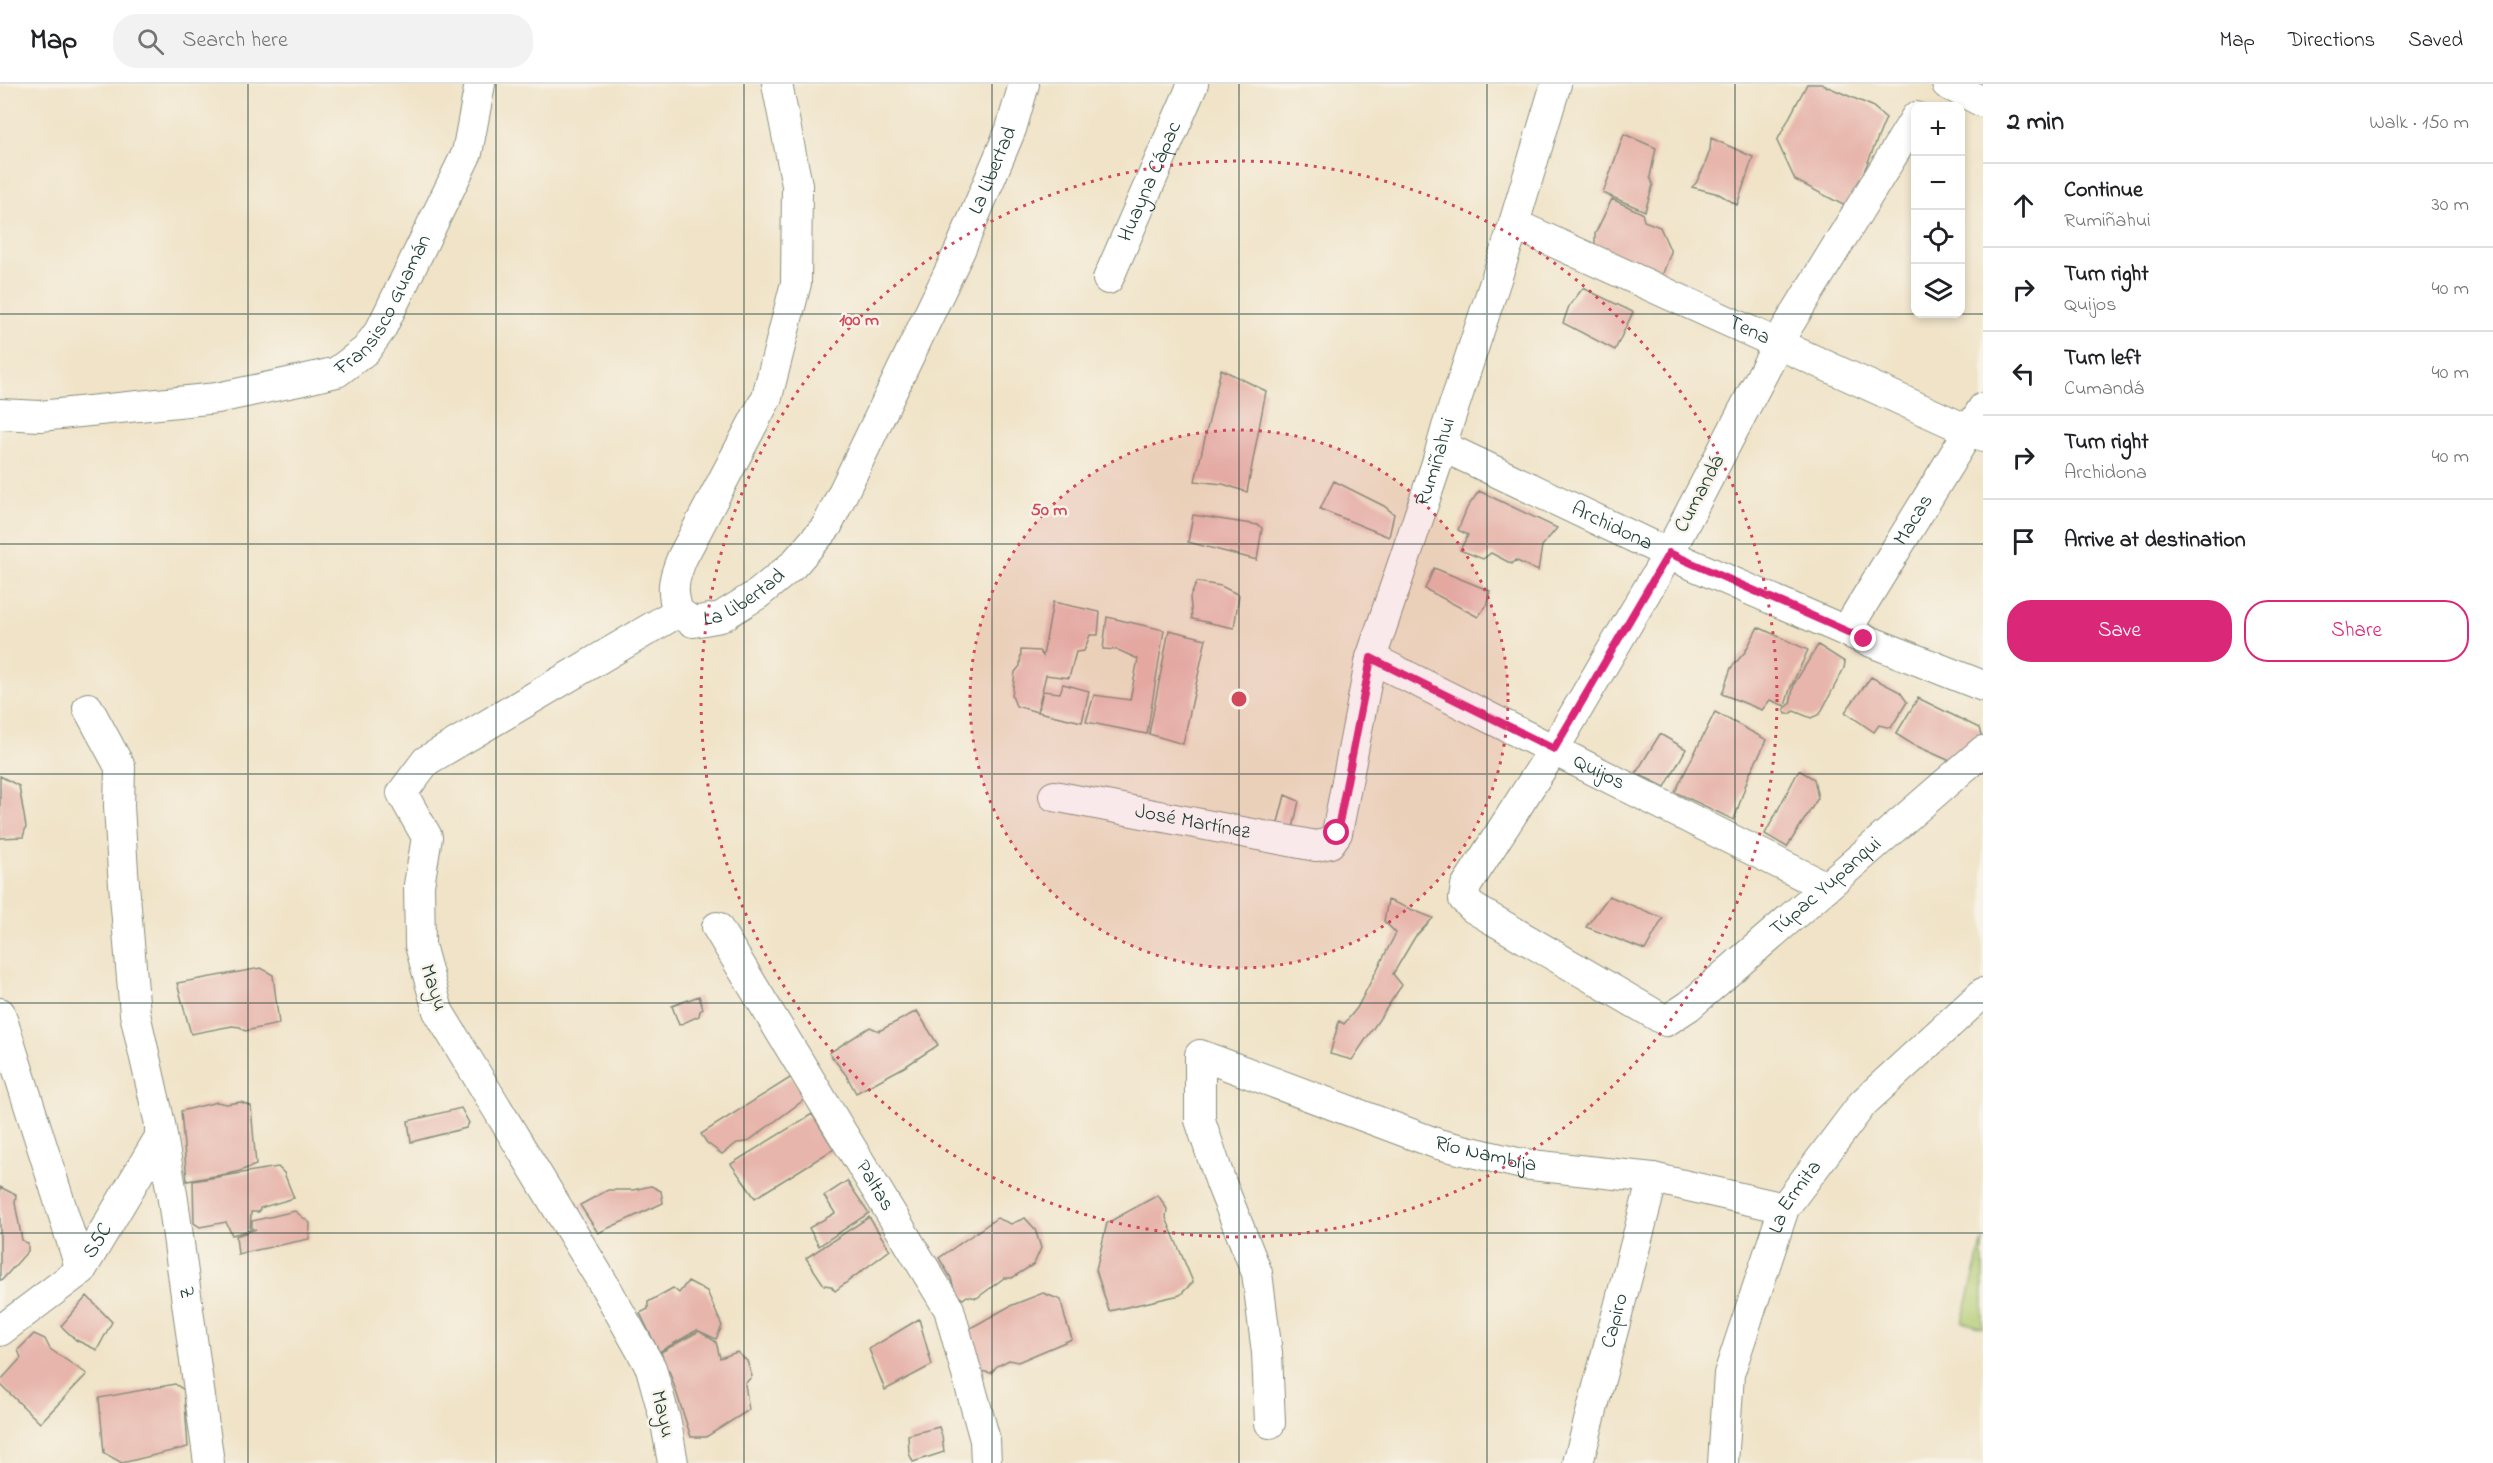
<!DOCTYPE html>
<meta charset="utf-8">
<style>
body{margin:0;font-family:"Indie Flower",sans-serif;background:#f2f2f2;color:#202124}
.controls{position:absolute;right:18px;top:18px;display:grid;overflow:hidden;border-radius:12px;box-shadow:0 3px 9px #0003}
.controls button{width:54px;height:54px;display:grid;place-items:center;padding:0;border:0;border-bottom:2px solid #e0e0e0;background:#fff;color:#202124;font:30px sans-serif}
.stop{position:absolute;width:18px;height:18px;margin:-14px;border:4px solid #db2777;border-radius:50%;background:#fff}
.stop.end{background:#db2777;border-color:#fff;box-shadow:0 2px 6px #0008}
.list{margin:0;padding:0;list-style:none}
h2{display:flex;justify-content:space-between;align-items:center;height:78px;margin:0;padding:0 24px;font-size:26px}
h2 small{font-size:20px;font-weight:400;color:#757577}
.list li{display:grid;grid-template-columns:39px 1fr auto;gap:18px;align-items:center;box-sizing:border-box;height:84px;padding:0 24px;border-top:2px solid #e0e0e0}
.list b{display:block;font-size:22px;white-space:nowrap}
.list p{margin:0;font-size:20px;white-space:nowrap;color:#757577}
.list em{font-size:20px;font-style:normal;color:#757577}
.actions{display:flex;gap:12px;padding:18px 24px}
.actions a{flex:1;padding:14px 0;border:2px solid #db2777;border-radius:24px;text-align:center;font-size:21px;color:#db2777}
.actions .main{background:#db2777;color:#fff}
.icon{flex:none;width:33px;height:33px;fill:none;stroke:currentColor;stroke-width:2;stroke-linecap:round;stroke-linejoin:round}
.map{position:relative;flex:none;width:1983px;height:1379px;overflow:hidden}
header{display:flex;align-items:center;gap:36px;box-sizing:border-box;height:84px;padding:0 30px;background:#fff;border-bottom:2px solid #e0e0e0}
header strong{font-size:28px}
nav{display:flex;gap:33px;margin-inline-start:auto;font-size:21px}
.search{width:420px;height:54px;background:#f2f2f2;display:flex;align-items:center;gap:15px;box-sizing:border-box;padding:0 21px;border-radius:24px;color:#757577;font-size:22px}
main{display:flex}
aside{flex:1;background:#fff}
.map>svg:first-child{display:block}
.green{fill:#b0ca6f;stroke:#688452;stroke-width:1.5}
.building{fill:#e7b5ab}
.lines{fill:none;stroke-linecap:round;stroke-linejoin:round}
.street-casing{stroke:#88907e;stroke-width:32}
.street{stroke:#fff;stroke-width:30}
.route{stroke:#db2777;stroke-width:8}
.grid{fill:none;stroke:#1f3d34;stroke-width:1.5;stroke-opacity:0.55}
.ring{fill:none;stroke:#d1495b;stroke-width:3;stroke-dasharray:3 6}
.labels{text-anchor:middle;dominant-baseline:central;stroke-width:5;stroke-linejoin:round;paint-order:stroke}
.street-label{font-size:21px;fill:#1f3d34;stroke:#f7f3e8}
.centre{fill:#d1495b;stroke:#f7f3e8;stroke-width:3}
.ring-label{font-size:18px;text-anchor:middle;font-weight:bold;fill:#d1495b;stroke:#f7f3e8;stroke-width:5;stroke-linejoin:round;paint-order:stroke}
</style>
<header>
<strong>Map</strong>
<div class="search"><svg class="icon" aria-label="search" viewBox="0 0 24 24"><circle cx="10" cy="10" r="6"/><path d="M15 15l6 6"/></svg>Search here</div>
<nav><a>Map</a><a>Directions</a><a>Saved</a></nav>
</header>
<main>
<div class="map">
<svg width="1983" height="1379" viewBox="0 0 1983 1379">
<rect width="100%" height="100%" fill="#f7f3e8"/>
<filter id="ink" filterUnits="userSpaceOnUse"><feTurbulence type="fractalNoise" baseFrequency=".0167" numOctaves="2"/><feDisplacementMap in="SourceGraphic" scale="12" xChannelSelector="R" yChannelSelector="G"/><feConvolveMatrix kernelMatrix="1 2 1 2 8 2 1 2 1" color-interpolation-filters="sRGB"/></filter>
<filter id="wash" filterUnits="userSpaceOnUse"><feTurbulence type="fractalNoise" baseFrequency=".008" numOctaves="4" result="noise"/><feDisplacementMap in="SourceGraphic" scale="24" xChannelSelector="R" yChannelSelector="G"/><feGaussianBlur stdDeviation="1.35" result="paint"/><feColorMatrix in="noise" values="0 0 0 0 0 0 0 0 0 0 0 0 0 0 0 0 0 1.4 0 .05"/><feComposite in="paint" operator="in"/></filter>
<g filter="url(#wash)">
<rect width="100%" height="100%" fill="#f0e3c7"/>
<path class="green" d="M1983,1156V1244L1962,1238Z"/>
<g id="blocks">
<path class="building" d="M1807,0H1821L1872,22L1886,34L1849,124L1795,96L1777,57Z
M1624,50L1656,64L1650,93L1653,101L1645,127L1603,109Z
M1711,54L1753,73L1737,121L1719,110L1692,103L1696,99L1704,83L1710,66Z
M1612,115L1642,129L1644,137L1660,143L1671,168L1659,200L1595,169V150Z
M1583,204L1633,228L1615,266L1563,239L1569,222Z
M1221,285L1266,307L1247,408L1223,400L1195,397Z
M1334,397L1384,422L1394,430L1389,453L1320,425Z
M1479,407L1557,444L1542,462L1538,487L1515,476L1512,480L1491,469L1483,475L1460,466L1468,451L1458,446L1467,424Z
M1193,431L1258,441L1262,444L1257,476L1188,458Z
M1434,484L1490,507L1486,522L1478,533L1425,505Z
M1197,498L1221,502L1239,511L1234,544L1192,535L1190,513Z
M1053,518L1100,528L1098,551H1090L1084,567L1076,568L1069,594L1046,591L1037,628L1016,622L1012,612L1015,588L1020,582L1021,566L1039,567L1043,572Z
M1107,533L1164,546L1147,650L1086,638L1094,611L1130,616L1138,575L1118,566L1103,565Z
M1758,543L1808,566L1790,605L1785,622L1770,616L1762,626L1722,610L1731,584L1745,568Z
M1169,546L1206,555L1183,660L1149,650Z
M1818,561L1845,578L1844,584L1820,630L1811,634L1794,627L1790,630H1786L1784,625L1790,620L1794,600Z
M1871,593L1900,608L1907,618L1891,644L1879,641L1874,648L1845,628Z
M1063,600L1089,607L1082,638L1038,628L1043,607L1060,609Z
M1918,614L1979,644L1983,658L1959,681L1912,660L1896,650Z
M1715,628L1767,656L1749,691L1734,736L1675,708Z
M1660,650L1686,665L1665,703L1636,689Z
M1799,686L1814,695L1818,714L1787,763L1765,750Z
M0,692L19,702L26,743L23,753L0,754Z
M1285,711L1299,717L1291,753L1275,750Z
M1609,812L1663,834L1645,866L1586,843Z
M1388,816L1433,834L1415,853L1393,890L1402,901L1352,976L1330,970L1339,937L1344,940L1357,924L1396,849L1384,837Z
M261,884L273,891L279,940L245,947L240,943L232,942L191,950L177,899Z
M699,912L703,925L700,927L699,932L679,941L672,922Z
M917,927L938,961L906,982L856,1009L846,991L829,969L870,943L879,947Z
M790,994H793L805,1015L747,1058L737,1059L722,1070L707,1059L701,1050Z
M217,1018L226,1020L241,1018L251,1022L256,1081L237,1088L187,1097L181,1027Z
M461,1024L469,1039L466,1044L411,1058L408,1037Z
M812,1030L834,1065L755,1114L731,1080Z
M278,1083L284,1089L294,1114L260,1124L259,1128H251L250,1146L232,1151L226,1138L200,1143L194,1139L193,1097Z
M847,1097L869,1129L819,1162L809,1144L835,1129L824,1112Z
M651,1102L661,1107L663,1119L598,1149L580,1121L608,1106H633Z
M0,1103L16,1111L15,1119L22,1156L28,1160V1167L2,1196H0Z
M1158,1111L1167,1125L1166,1134L1193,1198L1180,1211L1109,1227L1096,1186L1107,1139Z
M295,1127L310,1139L309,1155L238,1170L236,1152L256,1145L252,1146V1137Z
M869,1133L890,1166L835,1207L831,1202L824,1201L806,1174Z
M997,1134L1011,1140L1025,1134L1035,1145L1041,1164L1034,1180L1012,1194H1004L977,1214L967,1212L963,1215L955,1209L951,1194L939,1174Z
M688,1197L707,1207L722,1242L716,1255L697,1246L659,1268L640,1229L648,1225V1218L673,1204L679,1209Z
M1043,1209L1061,1216L1065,1234L1072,1255L1018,1278L1009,1276L997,1282L991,1289L975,1286L967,1246L1010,1222Z
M87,1212L112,1238L97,1266L76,1256L61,1242Z
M919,1235L932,1281L885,1306L869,1265Z
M699,1247L716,1258L720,1274L737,1268L747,1277L752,1292L745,1300L749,1326L706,1353H691L670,1289L666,1283L661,1268Z
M34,1250L45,1255L50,1265L87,1290L40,1339L0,1300V1297L21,1274L18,1266Z
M175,1300L184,1306L188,1363L122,1379L104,1369L99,1314Z
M939,1343L942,1352L944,1368L913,1378L909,1369L908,1351Z"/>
</g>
</g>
<g filter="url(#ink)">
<use href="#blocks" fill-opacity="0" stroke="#88907e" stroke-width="1.5"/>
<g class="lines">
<defs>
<g id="street">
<path id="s1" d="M777,0L797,101L796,199L767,313L682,474C673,496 671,506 678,528L693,538L721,533L758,510L793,481L827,442L960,166L1011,45L1024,0"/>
<path d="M1947,0L1983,18"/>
<path id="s2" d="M1916,33L1786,245L1669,469L1554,665L1466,802L1464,815L1473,824L1666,937L1689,922L1983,667"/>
<path id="s3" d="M1514,140L1983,353"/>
<path id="s4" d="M1108,195L1193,0"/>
<path id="s5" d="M0,330L40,332L217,314L298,297L337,288L366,266L381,245L467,69L480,0"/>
<path id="s6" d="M1442,362L1686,478L1864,555L1983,602"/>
<path id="s7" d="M1846,547L1983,324"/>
<path id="s8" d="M1371,574L1826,803"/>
<path id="s9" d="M88,624L120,683L119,722L123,788L135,930L160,1040L173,1116L209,1379"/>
<path id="s10" d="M1054,712L1316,762L1330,759L1337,749L1371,574L1437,379L1447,343L1509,156L1556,0"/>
<path id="s11" d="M717,843L949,1225L985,1356L986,1379"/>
<path d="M0,929L81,1186"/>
<path id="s12" d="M0,1247L81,1186L160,1053V1042"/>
<path id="s13" d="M1270,1339L1267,1269L1257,1189L1221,1099L1200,1036V971L1438,1060L1522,1080L1653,1094L1784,1124"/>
<path d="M673,1379L666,1339L651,1284L606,1204L438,927L420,861L419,801L427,753L402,709L426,677L678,528"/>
<path id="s14" d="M1578,1379L1653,1094"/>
<path id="s15" d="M1723,1379L1729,1290L1784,1124L1863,1019L1983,909"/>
</g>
</defs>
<use href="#street" class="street-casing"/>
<use href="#street" class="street"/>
</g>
</g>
<g class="lines" filter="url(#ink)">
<path class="route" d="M1337,749L1371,574L1554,665L1669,469L1864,555"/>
</g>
<path class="grid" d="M248,0V1379M496,0V1379M744,0V1379M992,0V1379M1239,0V1379M1487,0V1379M1735,0V1379M0,230H1983M0,460H1983M0,690H1983M0,919H1983M0,1149H1983"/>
<circle cx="1239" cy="615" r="269" fill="#d1495b" fill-opacity=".12"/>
<g class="ring">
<circle cx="1239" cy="615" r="269"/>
<circle cx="1239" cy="615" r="538"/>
</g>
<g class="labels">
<g class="street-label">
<text stroke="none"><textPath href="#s1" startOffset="1136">La Libertad</textPath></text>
<text stroke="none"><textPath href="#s4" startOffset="106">Huayna Cápac</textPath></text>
<text stroke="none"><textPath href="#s5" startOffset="424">Fransisco Guamán</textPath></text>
<text stroke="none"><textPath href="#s3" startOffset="258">Tena</textPath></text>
<text stroke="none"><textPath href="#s10" startOffset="678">Rumiñahui</textPath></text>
<text transform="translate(1700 410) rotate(-62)">Cumandá</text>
<text stroke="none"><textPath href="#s7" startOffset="130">Macas</textPath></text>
<text stroke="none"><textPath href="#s6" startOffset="188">Archidona</textPath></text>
<text stroke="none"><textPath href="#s1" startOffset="632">La Libertad</textPath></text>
<text stroke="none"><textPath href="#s8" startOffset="255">Quijos</textPath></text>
<text stroke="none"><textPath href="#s10" startOffset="141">José Martínez</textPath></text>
<text stroke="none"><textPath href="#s2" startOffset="1350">Túpac Yupanqui</textPath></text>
<text transform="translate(433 904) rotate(72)">Mayu</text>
<text stroke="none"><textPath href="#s13" startOffset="682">Río Nambija</textPath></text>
<text stroke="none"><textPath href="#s11" startOffset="303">Paltas</textPath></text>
<text stroke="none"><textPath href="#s15" startOffset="279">La Ermita</textPath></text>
<text stroke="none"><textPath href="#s12" startOffset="135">S5C</textPath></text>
<text stroke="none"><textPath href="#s9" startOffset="598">Z</textPath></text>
<text stroke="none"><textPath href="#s14" startOffset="147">Capiro</textPath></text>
<text transform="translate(662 1330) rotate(77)">Mayu</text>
</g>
</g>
<circle cx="1239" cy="615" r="9" class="centre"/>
<g class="ring-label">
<text x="859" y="241">100 m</text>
<text x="1049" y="431">50 m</text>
</g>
</svg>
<div class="controls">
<button>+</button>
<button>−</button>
<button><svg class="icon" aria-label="locate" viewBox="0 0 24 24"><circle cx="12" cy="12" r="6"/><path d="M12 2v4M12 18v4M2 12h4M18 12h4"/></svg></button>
<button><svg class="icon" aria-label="layers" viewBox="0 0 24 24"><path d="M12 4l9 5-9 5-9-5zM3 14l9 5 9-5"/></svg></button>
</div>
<div class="stop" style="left:1337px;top:749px"></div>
<div class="stop end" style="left:1864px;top:555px"></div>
</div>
<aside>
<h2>2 min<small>Walk · 150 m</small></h2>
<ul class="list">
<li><svg class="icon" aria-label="ahead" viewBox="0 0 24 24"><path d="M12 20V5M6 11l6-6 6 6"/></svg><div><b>Continue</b><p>Rumiñahui</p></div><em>30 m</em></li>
<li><svg class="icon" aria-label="right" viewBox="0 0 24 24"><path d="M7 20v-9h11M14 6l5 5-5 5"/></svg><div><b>Turn right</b><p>Quijos</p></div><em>40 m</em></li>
<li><svg class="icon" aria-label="left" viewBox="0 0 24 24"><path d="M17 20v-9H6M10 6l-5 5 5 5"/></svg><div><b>Turn left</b><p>Cumandá</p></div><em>40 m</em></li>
<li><svg class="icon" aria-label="right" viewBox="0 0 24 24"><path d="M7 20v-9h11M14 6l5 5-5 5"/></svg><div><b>Turn right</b><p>Archidona</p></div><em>40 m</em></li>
<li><svg class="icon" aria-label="arrive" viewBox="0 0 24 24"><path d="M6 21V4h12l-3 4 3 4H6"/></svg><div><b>Arrive at destination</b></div></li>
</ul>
<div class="actions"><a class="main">Save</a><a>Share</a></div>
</aside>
</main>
